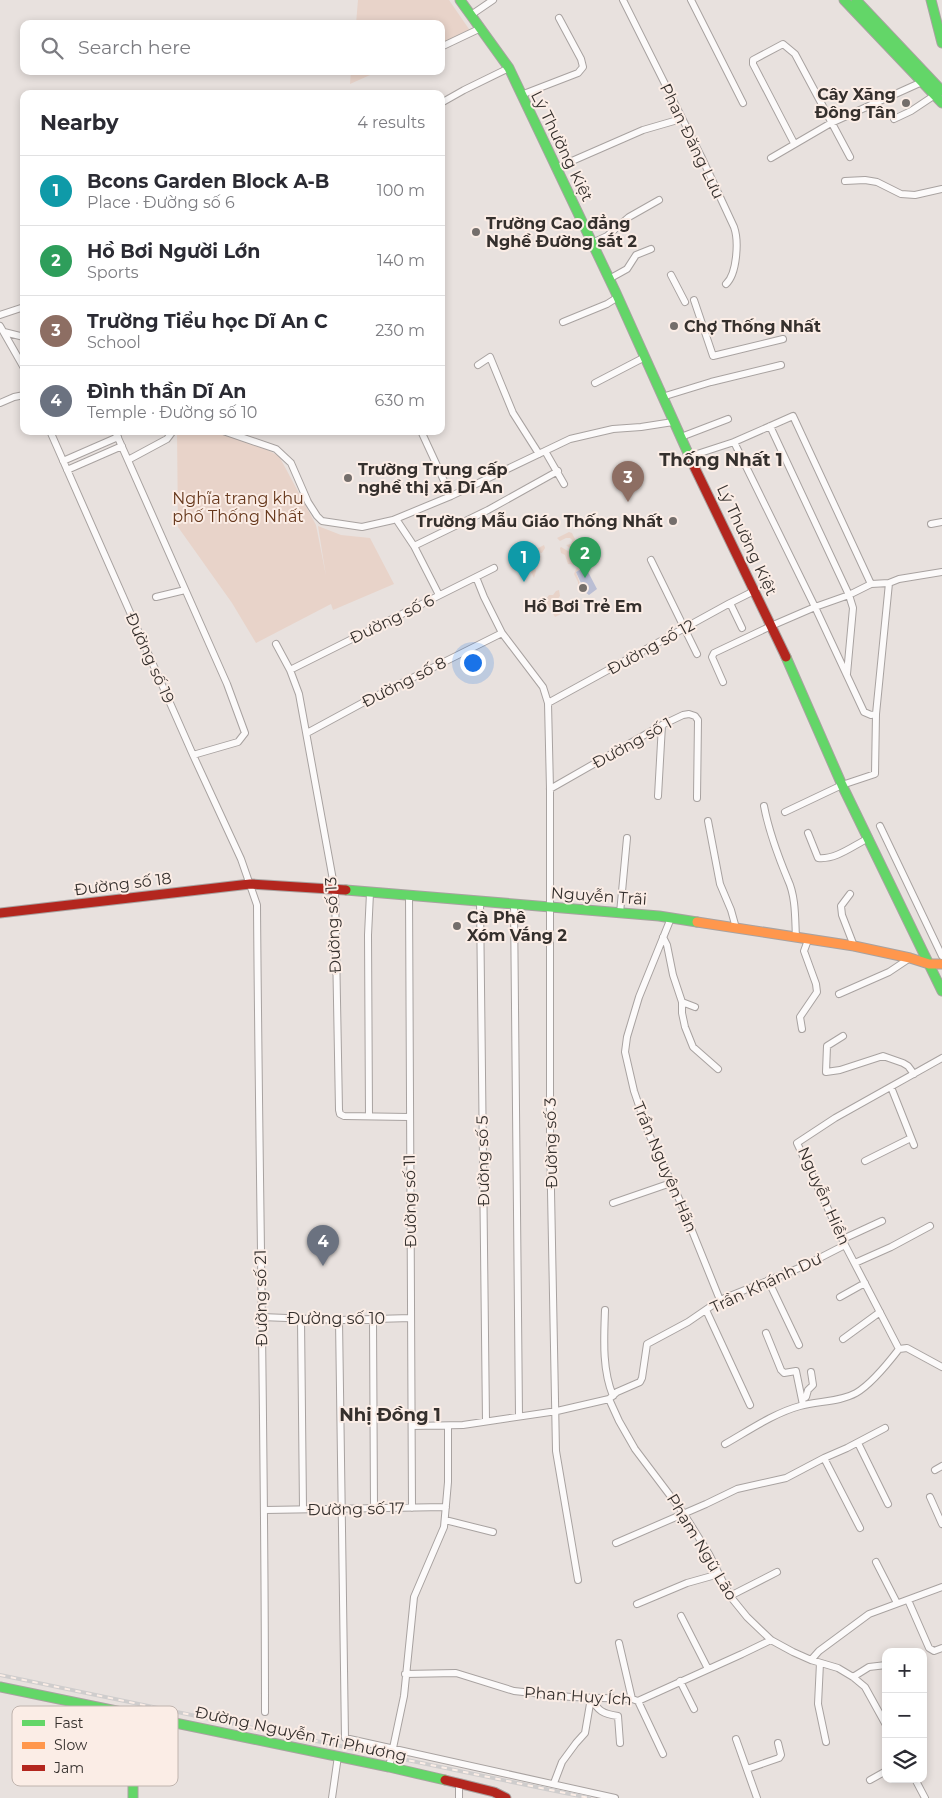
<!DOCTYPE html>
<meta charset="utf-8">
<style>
body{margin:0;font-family:Montserrat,sans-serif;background:#f7f7f7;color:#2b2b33}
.controls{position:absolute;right:15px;bottom:15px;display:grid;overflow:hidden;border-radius:10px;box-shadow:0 2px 8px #0003}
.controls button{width:45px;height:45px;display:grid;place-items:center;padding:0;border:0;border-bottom:1px solid #e1e1e2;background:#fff;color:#2b2b33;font:25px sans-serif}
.you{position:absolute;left:472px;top:662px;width:18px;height:18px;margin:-12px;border:4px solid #fff;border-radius:50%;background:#1a73e8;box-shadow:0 0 0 8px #1a73e833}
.badge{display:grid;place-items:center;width:32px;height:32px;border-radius:50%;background:#746e6b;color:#fff;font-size:16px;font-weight:700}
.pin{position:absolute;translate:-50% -41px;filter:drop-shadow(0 1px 2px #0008)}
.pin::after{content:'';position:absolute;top:26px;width:18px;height:15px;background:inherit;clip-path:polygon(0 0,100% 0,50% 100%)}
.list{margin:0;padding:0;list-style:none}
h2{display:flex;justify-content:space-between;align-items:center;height:65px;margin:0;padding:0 20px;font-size:21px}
h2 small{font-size:16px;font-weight:400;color:#7c7c81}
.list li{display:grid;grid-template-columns:32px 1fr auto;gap:15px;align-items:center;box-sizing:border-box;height:70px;padding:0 20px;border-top:1px solid #e1e1e2}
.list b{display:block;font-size:19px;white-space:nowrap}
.list p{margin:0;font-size:16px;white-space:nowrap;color:#7c7c81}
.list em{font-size:16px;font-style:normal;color:#7c7c81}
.icon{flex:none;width:28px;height:28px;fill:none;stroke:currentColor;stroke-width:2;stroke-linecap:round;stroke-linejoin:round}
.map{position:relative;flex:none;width:942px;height:1798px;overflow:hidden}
.search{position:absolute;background:#fff;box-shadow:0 2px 8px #0003;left:20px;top:20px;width:425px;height:55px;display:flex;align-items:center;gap:12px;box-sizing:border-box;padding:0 18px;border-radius:10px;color:#7c7c81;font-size:19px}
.panel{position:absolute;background:#fff;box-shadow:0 2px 8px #0003;left:20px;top:90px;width:425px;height:345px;border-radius:10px}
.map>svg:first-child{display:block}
.green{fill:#e8d3c9}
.water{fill:#babed4}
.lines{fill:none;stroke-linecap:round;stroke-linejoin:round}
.street-casing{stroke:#a8a2a0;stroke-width:8}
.fast-casing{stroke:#a8a2a0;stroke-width:11}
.slow-casing{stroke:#a8a2a0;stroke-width:11}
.jam-casing{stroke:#a8a2a0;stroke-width:11}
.street{stroke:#fcfafa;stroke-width:6}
.fast{stroke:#63d668;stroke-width:9}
.slow{stroke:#ff974d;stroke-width:9}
.jam{stroke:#b3261e;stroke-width:9}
.rail-casing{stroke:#cfcdcd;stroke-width:4}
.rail{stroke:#fbede6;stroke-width:2;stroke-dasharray:5.5;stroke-linecap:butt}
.poi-dot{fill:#746e6b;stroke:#fbede6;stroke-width:2}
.labels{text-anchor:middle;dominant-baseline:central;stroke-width:4;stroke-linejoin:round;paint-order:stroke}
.poi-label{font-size:16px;font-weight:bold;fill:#35302d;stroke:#fbede6;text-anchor:start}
.street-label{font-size:16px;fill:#35302d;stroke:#fbede6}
.park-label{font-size:16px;fill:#67381c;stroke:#fbede6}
.neighbourhood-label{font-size:18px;font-weight:bold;fill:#35302d;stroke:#fbede6}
.key{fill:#fbede6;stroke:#c0b4ae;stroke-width:1}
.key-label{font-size:14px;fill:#35302d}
</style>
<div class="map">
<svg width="942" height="1798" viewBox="0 0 942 1798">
<rect width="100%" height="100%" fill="#e8e1de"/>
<path class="green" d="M358,0H449L471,32L441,45V24H356Z
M351,71H379L350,84Z
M177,431H217L252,442L279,456L316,525L326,576L318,526L341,535L370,538L394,584L333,610L331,604L256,643L232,603L178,527Z
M569,532L572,533L578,545L572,549L578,546L585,560L579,563H583L586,561L589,567H583L576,572L580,584L578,590V582L574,574L578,565L568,564L565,555L561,553L560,548L561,547L568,551L571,549L566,545L571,544L572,540L570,538H566L560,541L557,538Z
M544,545L545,548L542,553L533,551L527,556V559L534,561L541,556L535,568L536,571L534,578L523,556Z
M559,590L560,596L551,607L561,614L555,617L546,602V599L549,595H553L556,591Z"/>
<path class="water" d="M583,568H586L597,589L589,595L585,592L581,591L579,588L581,583L576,572Z"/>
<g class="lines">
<defs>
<path id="street" d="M623,0L701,156L734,227C739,241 737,274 726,284
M691,0L743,103
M471,15L493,0
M441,47L481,28
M521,95L578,73L583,67L581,59L559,18
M441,103L464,90L509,68
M894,119L911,111L935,95
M794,143L753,64V60L783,44L795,54L850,157
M771,158L831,123L922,82
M556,168L643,130L681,119
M845,181L865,180L877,182L901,194L915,195L942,189
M592,243L607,236L629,217L659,200
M671,275L685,302
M609,279L627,269L636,255L651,249
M694,300L713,356L783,339
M0,315L24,307
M563,322L607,304L618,297
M0,326L24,368
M4,332L24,337
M478,365L490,357L513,413L539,454
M595,383L645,357
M662,397L711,382L781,365
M0,403L14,397L24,395
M770,426L849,595L853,608L847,674
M50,431L193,755L241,859L257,905C259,1174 265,1443 265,1712
M115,431L227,684L245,733L238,742L193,755
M223,431L276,449L291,463L308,502L317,516L322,521L362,527L393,520L451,496L570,439L613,429L641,427L673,422
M421,431L451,496
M681,437L728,419
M734,442L815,607L864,712L871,715L876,714L889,583
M545,451L564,484
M691,456L734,442L793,416L871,584
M128,460L167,439L173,431
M63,461L118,437
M67,470L122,446
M396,519L414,546L439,595
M931,524L942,522
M414,546L488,510L558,471
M651,560L697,654
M476,577L484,597L502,633L543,687L548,703L550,789V1139L556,1451L578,1580
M156,597L185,590
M730,603L742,628
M276,644L290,670L299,694L335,891L339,1110L340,1114L344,1116L409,1117
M290,670L494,568
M723,682L712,657L714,653L771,626L815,607L849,595L871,584L889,583L899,579L942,572
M548,703L730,603L754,591
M307,733L366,701L502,633
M550,789L662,725L683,715L689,714L695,716L698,720L697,798
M658,796L662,725
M764,806C769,832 778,856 788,880C796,897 795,920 796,938
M785,812L842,785L875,774L876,714
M708,821L720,884L731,910L736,928
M880,826L942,956
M808,833L818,858C836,860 854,845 869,838
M409,894L412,1508
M850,894L841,906L842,915L854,946
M480,900L486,1421
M514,904L519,1416
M620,913L627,838
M671,918L639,997L627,1037L625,1052L634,1091L648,1132L680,1201L720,1300
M663,937L667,945L673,975L682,1002V1013L685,1027L693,1047L718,1069
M839,994L889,972L910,958
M682,1002L695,1007
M802,1029L800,1017L817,992L816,984L804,951L808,940
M843,1036L827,1046L826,1072L840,1070L883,1056L903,1063L908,1066L914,1074
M891,1087L914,1145
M369,1116L368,935L370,893
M865,1161L911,1138
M613,1203L671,1183
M843,1239L882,1221
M855,1263L891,1247L930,1226
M768,1280L799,1345
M840,1297L865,1283
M605,1310C604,1339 602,1369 613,1396
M706,1310L750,1405
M261,1317L339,1320L411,1318
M301,1319L303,1509
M373,1319L374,1509
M339,1320L345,1738L615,1798
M766,1333L781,1370L784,1373L796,1371L803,1405
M843,1339L880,1312
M899,1349L845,1245L797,1143L835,1118L942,1058
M899,1349L907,1348L942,1367
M609,1399L619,1421L635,1449L684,1514L709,1554L730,1596L747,1617L771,1640L793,1652L811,1660L838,1668L853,1677L865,1687L886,1725
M802,1399L806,1397L808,1390L813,1385L811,1372
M412,1426L463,1425L557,1411L609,1399L617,1392L640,1382L642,1378L647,1344L688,1322L720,1300L804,1266L845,1245
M858,1443L888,1504
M725,1444C748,1431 774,1413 800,1406C818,1401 840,1402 856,1393C870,1385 889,1362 899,1349
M824,1458L860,1528
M935,1470L942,1466
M930,1497L942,1524
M265,1510L446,1507
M445,1520L493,1532
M616,1543L706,1504L737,1489L786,1478L824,1458L847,1448L885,1428
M876,1562L897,1603
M730,1596L777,1572
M908,1600L929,1648L934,1651L942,1648
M637,1604L687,1583L719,1574
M681,1616L708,1669
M619,1643L632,1699
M811,1660L819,1651L869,1614L942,1587
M820,1663L818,1704L826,1742
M405,1674L456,1673L514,1691L571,1697L632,1699L638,1701L742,1654L771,1640
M853,1677L869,1667L886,1665
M680,1681L694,1709
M591,1698C598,1711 603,1714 618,1716L620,1743
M638,1701L663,1754
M736,1739L757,1798
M389,1767L404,1696L414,1597L444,1527L448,1482V1426
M747,1769L779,1758L781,1755L778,1743
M915,1779L925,1798
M870,1780L886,1771
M554,1783L562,1762L576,1743L585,1733L591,1698
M332,1798L338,1756
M459,1798V1783"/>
<path id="fast" d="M460,0L509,68L616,293L692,462
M844,0L942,103
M856,0L942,91
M931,0L942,43
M786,657L842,785L942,991
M346,890L659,916L697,922
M0,1687L389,1767L445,1780
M133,1714V1798"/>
<path id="slow" d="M697,922L854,946L910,958L929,964H942"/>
<path id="jam" d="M692,462L786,657
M0,913L250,884L346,890
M445,1780L494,1792L506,1798"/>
</defs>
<use href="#street" class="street-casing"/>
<use href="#fast" class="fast-casing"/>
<use href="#slow" class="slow-casing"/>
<use href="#jam" class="jam-casing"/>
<use href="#street" class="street"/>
<use href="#fast" class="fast"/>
<use href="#slow" class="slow"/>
<use href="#jam" class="jam"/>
<defs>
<path id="rail" d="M0,1675L589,1798"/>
</defs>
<use href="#rail" class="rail-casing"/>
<use href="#rail" class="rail"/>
</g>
<g class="poi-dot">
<circle cx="906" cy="103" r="5"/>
<circle cx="476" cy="232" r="5"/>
<circle cx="674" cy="326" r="5"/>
<circle cx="348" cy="478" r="5"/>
<circle cx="673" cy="521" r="5"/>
<circle cx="583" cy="588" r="5"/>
<circle cx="457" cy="926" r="5"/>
</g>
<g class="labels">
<g class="poi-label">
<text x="896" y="94" text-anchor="end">Cây Xăng<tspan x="896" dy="18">Đông Tân</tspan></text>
<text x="486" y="223">Trường Cao đẳng<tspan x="486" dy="18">Nghề Đường sắt 2</tspan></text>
<text x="684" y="326">Chợ Thống Nhất</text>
<text x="358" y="469">Trường Trung cấp<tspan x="358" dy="18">nghề thị xã Dĩ An</tspan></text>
<text x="663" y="521" text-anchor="end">Trường Mẫu Giáo Thống Nhất</text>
<text x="583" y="606" text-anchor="middle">Hồ Bơi Trẻ Em</text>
<text x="467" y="917">Cà Phê<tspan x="467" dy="18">Xóm Vắng 2</tspan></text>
</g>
<g class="street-label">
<text transform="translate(692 141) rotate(64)">Phan Đăng Lưu</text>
<text transform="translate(562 146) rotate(64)">Lý Thường Kiệt</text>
<text transform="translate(747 540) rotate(65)">Lý Thường Kiệt</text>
<text transform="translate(392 619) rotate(-26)">Đường số 6</text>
<text transform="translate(651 647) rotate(-29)">Đường số 12</text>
<text transform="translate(150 658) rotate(66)">Đường số 19</text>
<text transform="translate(404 682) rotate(-27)">Đường số 8</text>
<text transform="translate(632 743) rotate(-29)">Đường số 1</text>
<text transform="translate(123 884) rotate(-7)">Đường số 18</text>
<text transform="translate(599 896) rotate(4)">Nguyễn Trãi</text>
<text transform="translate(333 925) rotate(-93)">Đường số 13</text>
<text transform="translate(551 1143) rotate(-91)">Đường số 3</text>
<text transform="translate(483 1161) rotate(-91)">Đường số 5</text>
<text transform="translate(665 1167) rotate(67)">Trần Nguyên Hãn</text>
<text transform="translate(824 1196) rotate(66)">Nguyễn Hiền</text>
<text transform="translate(410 1201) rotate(-91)">Đường số 11</text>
<text transform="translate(766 1283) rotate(-25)">Trần Khánh Dư</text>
<text transform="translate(261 1298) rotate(-91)">Đường số 21</text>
<text x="336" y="1318">Đường số 10</text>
<text transform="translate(356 1509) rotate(-1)">Đường số 17</text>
<text transform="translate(702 1547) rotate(59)">Phạm Ngũ Lão</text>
<text transform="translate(578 1696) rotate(4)">Phan Huy Ích</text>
<text transform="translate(301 1734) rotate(12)">Đường Nguyễn Tri Phương</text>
</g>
<g class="park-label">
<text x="238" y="498">Nghĩa trang khu<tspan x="238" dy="18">phố Thống Nhất</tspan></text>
</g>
<g class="neighbourhood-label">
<text x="721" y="460">Thống Nhất 1</text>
<text x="390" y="1415">Nhị Đồng 1</text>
</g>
</g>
<rect x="12" y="1706" width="166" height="80" rx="8" class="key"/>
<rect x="22" y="1720" width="23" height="6" fill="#63d668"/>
<rect x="22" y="1742" width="23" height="7" fill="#ff974d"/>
<rect x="22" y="1765" width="23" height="6" fill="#b3261e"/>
<g class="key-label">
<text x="54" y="1728">Fast</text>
<text x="54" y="1750">Slow</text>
<text x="54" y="1773">Jam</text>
</g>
</svg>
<div class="controls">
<button>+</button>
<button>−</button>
<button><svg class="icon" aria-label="layers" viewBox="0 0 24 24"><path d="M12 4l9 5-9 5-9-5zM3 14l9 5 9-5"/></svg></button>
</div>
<div class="you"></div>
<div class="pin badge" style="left:524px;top:582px;background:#0f9aa8">1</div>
<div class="pin badge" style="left:585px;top:578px;background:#2e9e5b">2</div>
<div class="pin badge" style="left:628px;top:502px;background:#8d6e63">3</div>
<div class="pin badge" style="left:323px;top:1266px;background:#6b7280">4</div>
<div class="search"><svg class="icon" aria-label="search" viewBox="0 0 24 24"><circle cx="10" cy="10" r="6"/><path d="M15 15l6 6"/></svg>Search here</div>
<section class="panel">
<h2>Nearby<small>4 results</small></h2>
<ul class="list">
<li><span class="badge" style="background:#0f9aa8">1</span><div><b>Bcons Garden Block A-B</b><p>Place · Đường số 6</p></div><em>100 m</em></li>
<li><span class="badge" style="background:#2e9e5b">2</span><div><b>Hồ Bơi Người Lớn</b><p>Sports</p></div><em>140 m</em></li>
<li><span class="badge" style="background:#8d6e63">3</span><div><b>Trường Tiểu học Dĩ An C</b><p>School</p></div><em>230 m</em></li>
<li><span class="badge" style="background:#6b7280">4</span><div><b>Đình thần Dĩ An</b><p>Temple · Đường số 10</p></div><em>630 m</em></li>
</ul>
</section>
</div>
